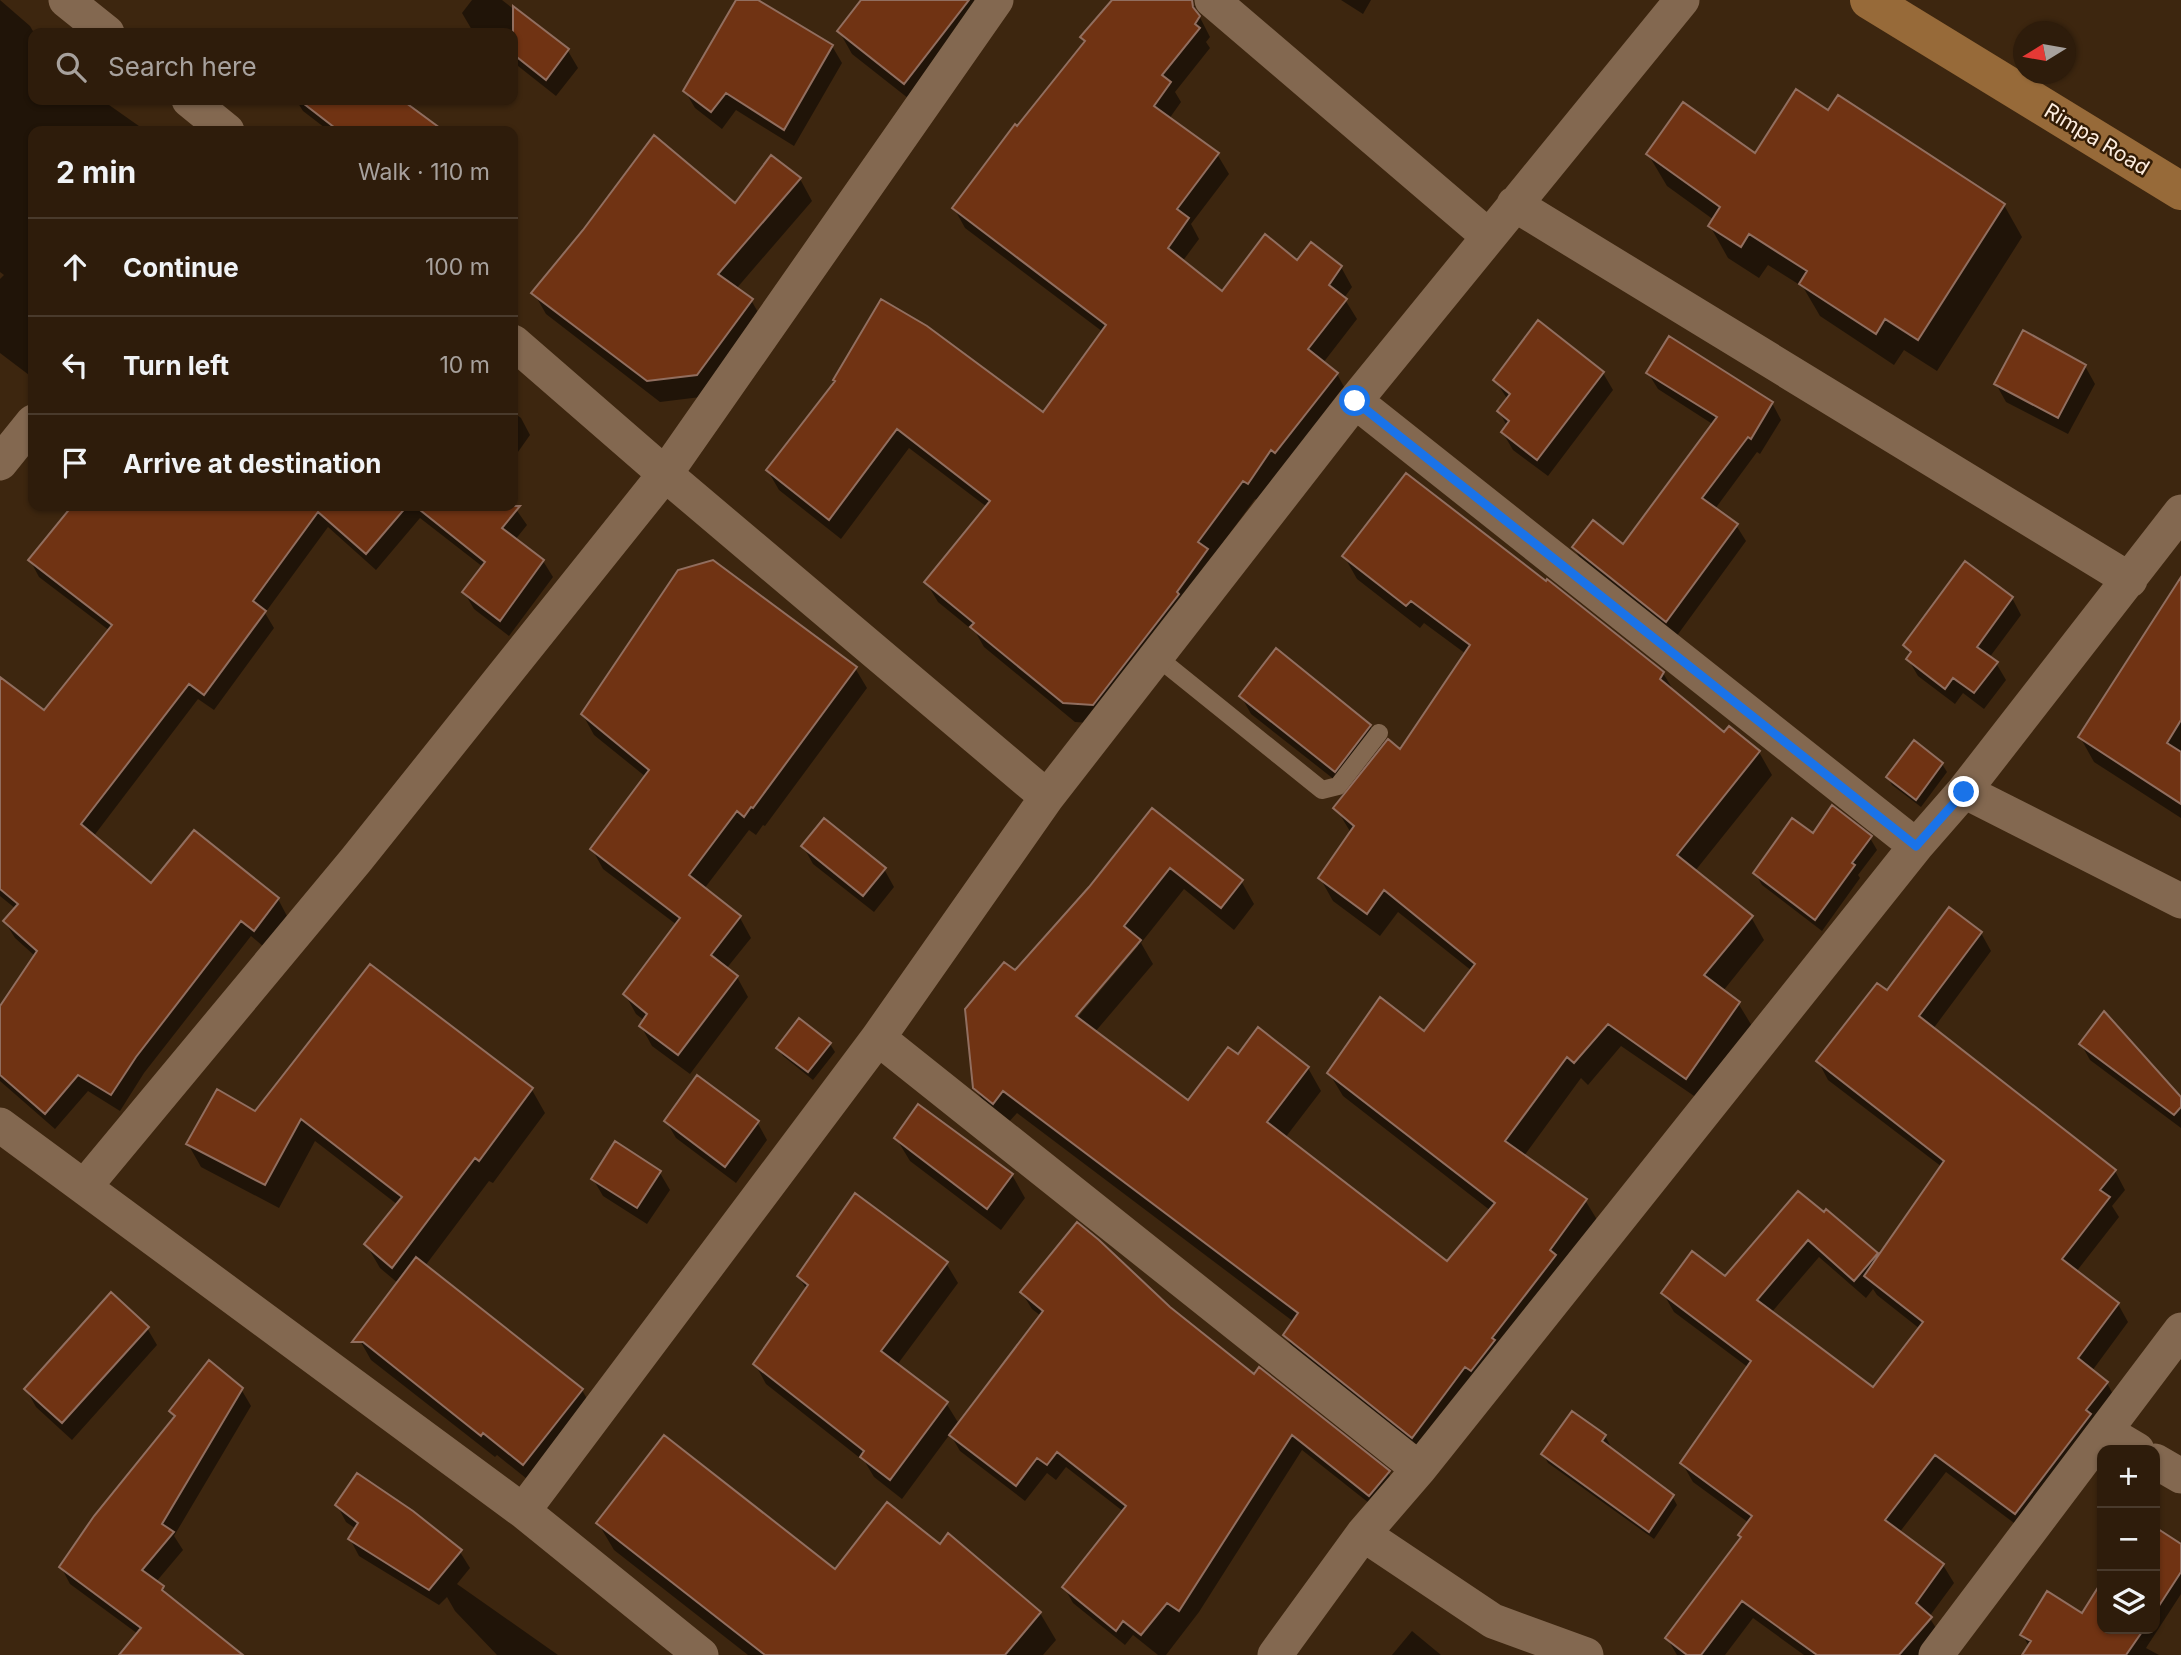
<!DOCTYPE html>
<meta charset="utf-8">
<style>
body{margin:0;font-family:Inter,sans-serif;background:#3a2919;color:#f1f3f6}
.controls{position:absolute;right:21px;bottom:21px;display:grid;overflow:hidden;border-radius:14px;box-shadow:0 2px 5px #0004}
.controls button{width:63px;height:63px;display:grid;place-items:center;padding:0;border:0;border-bottom:2px solid #493a2c;background:#2e1c0b;color:#f1f3f6;font:35px sans-serif}
.compass{position:absolute;left:2013px;top:21px;width:63px;height:63px;border-radius:50%;background:#2e1c0b;box-shadow:0 2px 5px #0004;rotate:259deg}
.stop{position:absolute;width:21px;height:21px;margin:-16px;border:5px solid #1a73e8;border-radius:50%;background:#fff}
.stop.end{background:#1a73e8;border-color:#fff;box-shadow:0 2px 7px #0008}
.list{margin:0;padding:0;list-style:none}
h2{display:flex;justify-content:space-between;align-items:center;height:91px;margin:0;padding:0 28px;font-size:30px}
h2 small{font-size:23px;font-weight:400;color:#a7a19d}
.list li{display:grid;grid-template-columns:46px 1fr auto;gap:21px;align-items:center;box-sizing:border-box;height:98px;padding:0 28px;border-top:2px solid #493a2c}
.list b{display:block;font-size:26px;white-space:nowrap}
.list em{font-size:23px;font-style:normal;color:#a7a19d}
.icon{flex:none;width:38px;height:38px;fill:none;stroke:currentColor;stroke-width:2;stroke-linecap:round;stroke-linejoin:round}
.map{position:relative;flex:none;width:2181px;height:1655px;overflow:hidden}
.search{position:absolute;background:#2e1c0b;box-shadow:0 2px 5px #0004;left:28px;top:28px;width:490px;height:77px;display:flex;align-items:center;gap:18px;box-sizing:border-box;padding:0 24px;border-radius:14px;color:#a7a19d;font-size:26px}
.panel{position:absolute;background:#2e1c0b;box-shadow:0 2px 5px #0004;left:28px;top:126px;width:490px;height:385px;border-radius:14px}
.map>svg:first-child{display:block}
.shadow{fill:#0007;fill-rule:evenodd}
.building{fill:#703313;stroke:#916e5f;stroke-width:2}
.lines{fill:none;stroke-linecap:round;stroke-linejoin:round}
.lane{stroke:#836850;stroke-width:18}
.street{stroke:#836850;stroke-width:35}
.secondary{stroke:#976a39;stroke-width:38}
.route{stroke:#1a73e8;stroke-width:9}
.labels{text-anchor:middle;dominant-baseline:central;stroke-width:5;stroke-linejoin:round;paint-order:stroke}
.street-label{font-size:21px;fill:#fdeddf;stroke:#331c05}
</style>
<div class="map">
<svg width="2181" height="1655" viewBox="0 0 2181 1655">
<rect width="100%" height="100%" fill="#3d260f"/>
<path class="shadow" d="M0,0L30,26L34,33L33,100H102L146,131H33V378L0,353V279L4,275L0,272Z
M472,0H502L568,51L578,68L556,96L513,62V33H476L472,30L462,13Z
M738,0H755L832,46L842,63L794,146L736,110L722,129L695,108L685,91Z
M863,0H1000L918,106L852,54L839,31Z
M1114,0H1191L1210,37L1206,42L1210,48L1175,92L1181,102L1169,119L1217,154L1229,174L1191,224L1199,239L1182,262L1223,293L1297,262L1341,267L1352,287L1344,298L1357,319L1323,363L1337,374L1348,394L1260,502L1255,499L1211,559L1104,724L1075,722L984,647L976,633L938,602L926,582L987,507L909,448L841,539L779,490L768,471L836,382L1043,414L1103,332L965,228L954,208L1086,43L1082,37Z
M1341,0H1371L1363,14Z
M296,100H400L442,131H329L303,111Z
M1829,112L2004,205L2022,237L1937,371L1904,350L1894,365L1820,316L1803,287L1768,265L1759,278L1728,258L1710,226L1714,220L1667,186L1648,154L1756,155Z
M772,157L800,179L812,201L736,289L751,300L763,321L709,396L660,402L546,314L534,293L585,231L735,205Z
M2085,366L2095,384L2068,434L2006,402L1996,384Z
M1603,373L1613,390L1548,476L1513,450L1503,433L1507,426L1499,411L1508,400L1495,380Z
M1648,373L1772,403L1781,420L1760,454L1757,452L1715,509L1736,525L1746,541L1676,637L1583,564L1574,547H1624L1714,425L1658,389Z
M513,412L521,418L530,435L513,459Z
M513,505L527,525L515,540L543,561L553,577L509,636L474,609L464,592L483,567L420,518L376,570L328,527L265,613L274,628L214,710L198,699L93,837L151,885L278,899L287,916L264,947L251,936L144,1073L120,1111L88,1091L55,1129L0,1081V1009L35,956L15,938L5,922L16,909L0,896V679L44,713L110,631L39,577L30,560L74,506Z
M1344,556L1663,673L1675,693L1725,734L1759,752L1772,775L1695,871L1751,917L1764,940L1723,991L1738,1003L1752,1026L1700,1100L1621,1046L1588,1085L1581,1078L1524,1156L1585,1200L1599,1223L1426,1460L1298,1358L1285,1335L1294,1322L1017,1113L1006,1125L988,1111L975,1087L1015,973L1090,888L1153,810L1241,881L1254,904L1234,930L1184,889L1141,943L1153,964L1095,1032L1189,1103L1238,1056L1308,1068L1321,1091L1285,1138L1447,1264L1491,1211L1343,1096L1329,1073L1424,1033L1472,971L1398,912L1380,936L1333,901L1320,878L1351,833L1336,808L1400,752L1466,654L1424,623L1420,628L1357,579ZM1136,944L1138,946L1072,1024L1069,1022Z
M2181,580V818L2094,762L2080,737Z
M2012,598L2021,615L1989,658L1996,663L2006,680L1984,709L1963,693L1955,704L1918,676L1908,659L1911,656L1905,646Z
M855,668L867,688L765,826L763,825L756,835L749,830L704,889L740,918L751,938L726,969L737,977L748,997L690,1074L652,1046L641,1026L645,1021L636,1014L625,994L677,925L603,869L592,849L646,777L594,735L583,715Z
M1241,696L1370,726L1380,743L1345,788L1251,714Z
M1942,764L1947,772L1921,807L1892,785L1888,777Z
M1813,835L1870,838L1877,850L1858,875L1860,878L1822,931L1762,885L1755,873Z
M803,846L884,869L894,887L874,912L813,864Z
M1981,933L1991,951L1933,1029L2115,1171L2125,1190L2112,1206L2119,1217L2076,1272L2118,1304L2128,1322L2092,1371L2107,1383L2117,1402L2026,1532L1946,1472L1899,1533L1943,1565L1954,1583L1929,1617L1941,1636L1925,1655H1804L1753,1618L1725,1655H1677L1667,1638L1742,1539L1749,1523L1693,1482L1682,1463L1749,1368L1674,1312L1663,1293L1725,1278L1798,1193L1879,1258L1942,1167L1828,1080L1818,1061L1887,992ZM1819,1257L1866,1298L1873,1289L1877,1295L1920,1329L1874,1389L1771,1313Z
M830,1044L835,1052L813,1080L783,1056L778,1048Z
M2081,1044L2181,1099V1128L2090,1060Z
M532,1090L545,1113L493,1183L489,1181L425,1266L582,1390L595,1413L537,1487L497,1455L495,1457L371,1360L358,1337L399,1284L380,1268L366,1244L398,1205L315,1141L279,1208L201,1167L188,1144L256,1113Z
M666,1121L757,1122L767,1140L736,1183L676,1138Z
M896,1138L1012,1175L1025,1198L1001,1230L910,1161Z
M660,1173L670,1190L647,1224L603,1196L593,1179Z
M946,1263L958,1283L897,1365L946,1403L959,1424L1041,1316L1032,1309L1022,1293L1169,1308L1254,1376L1388,1472L1397,1488L1379,1511L1302,1450L1199,1612L1166,1655H1158L1133,1635L1125,1645L1073,1603L1064,1587L1124,1512L1066,1467L1056,1480L1047,1473L1025,1501L960,1451L950,1434L902,1499L874,1477L865,1462L766,1384L755,1364L807,1290L799,1277Z
M147,1328L157,1345L72,1440L36,1407L26,1389Z
M241,1389L251,1406L174,1536L183,1550L156,1582L163,1588L169,1598L241,1655H121L138,1634L70,1584L61,1567L175,1418L171,1411Z
M1605,1436L1610,1445L1608,1447L1672,1496L1677,1505L1654,1539L1548,1463L1543,1454Z
M337,1505L460,1552L470,1568L457,1584L558,1655H497L455,1611L447,1597L439,1605L359,1556L350,1539L356,1529L346,1522Z
M598,1523L835,1571L940,1546L1040,1613L1056,1640L1043,1655H748L614,1550Z
M2155,1529L2181,1546V1594L2146,1648L2159,1655H2024L2029,1647L2023,1635L2082,1615L2102,1584V1629H2155Z
M1412,1631L1441,1655H1392Z"/>
<path class="building" d="M736,0H758L833,45L784,130L726,93L711,112L683,91Z
M861,0H969L904,84L837,31Z
M1112,0H1192L1193,7L1200,16L1195,24L1200,28L1162,75L1171,82L1154,106L1219,153L1177,209L1189,218L1168,248L1222,291L1265,234L1297,260L1311,242L1342,266L1329,285L1347,299L1308,349L1338,373L1275,453L1271,450L1248,484L1243,481L1198,542L1208,549L1177,592L1179,594L1093,705L1063,703L970,627L974,623L924,582L990,501L897,429L829,520L766,470L835,381L833,380L881,299L927,326L1043,412L1106,325L952,208L1015,124L1017,126L1085,41L1080,37Z
M513,6L569,49L546,80L513,54Z
M1796,89L1828,110L1838,95L2005,204L1918,340L1885,319L1876,334L1799,284L1807,271L1749,234L1741,247L1708,226L1720,207L1646,154L1683,102L1755,153Z
M299,100H402L444,131H339Z
M654,135L735,203L771,155L801,178L718,274L753,299L697,375L647,381L531,293L583,230Z
M1538,320L1604,372L1537,460L1501,432L1509,421L1497,411L1510,394L1493,380Z
M2023,330L2086,365L2058,418L1994,384Z
M1669,336L1773,402L1751,439L1748,437L1702,498L1738,524L1666,622L1572,547L1593,520L1623,544L1717,417L1646,373Z
M1406,473L1546,581L1547,579L1664,672L1660,679L1724,732L1729,726L1760,751L1677,855L1753,916L1704,975L1740,1002L1686,1079L1608,1024L1574,1063L1567,1057L1505,1141L1587,1199L1550,1250L1556,1255L1492,1338L1495,1340L1471,1371L1465,1367L1412,1438L1283,1335L1298,1313L1003,1091L993,1104L973,1088L965,1009L1004,962L1015,970L1089,887L1152,808L1243,880L1221,908L1170,868L1124,926L1141,940L1076,1016L1188,1100L1228,1047L1238,1054L1258,1027L1309,1067L1267,1122L1447,1261L1495,1203L1327,1073L1380,997L1424,1031L1475,964L1384,890L1367,914L1318,878L1354,826L1333,808L1388,739L1400,749L1470,645L1411,601L1406,606L1342,556Z
M72,506H407L366,554L318,512L253,601L266,611L204,695L189,684L81,824L151,883L194,830L279,898L254,931L241,921L136,1057L111,1095L78,1075L45,1114L0,1075V1006L37,951L3,921L18,904L0,889V677L44,710L112,625L28,560Z
M415,506H520L502,528L544,560L500,621L462,592L485,562Z
M713,560L857,667L753,808L751,807L744,817L737,811L689,875L741,916L711,955L738,976L678,1055L639,1026L647,1014L623,994L680,918L590,849L649,770L581,714L678,570Z
M1965,561L2013,597L1977,647L1998,662L1974,693L1953,678L1945,689L1906,659L1911,652L1903,645Z
M2181,577V720L2167,743L2181,752V804L2078,737Z
M1276,648L1371,725L1335,772L1239,696Z
M1914,740L1943,763L1916,800L1886,777Z
M1832,805L1872,836L1852,863L1855,865L1815,920L1753,873L1792,818L1813,833Z
M824,818L886,868L863,896L801,846Z
M1949,907L1982,932L1919,1016L2116,1170L2100,1190L2110,1197L2062,1259L2119,1303L2078,1358L2108,1382L2086,1410L2091,1414L2015,1514L1935,1455L1885,1520L1944,1564L1916,1603L1932,1617L1899,1655H1817L1742,1601L1701,1655H1687L1665,1638L1741,1537L1738,1535L1752,1516L1680,1463L1751,1361L1661,1293L1692,1251L1725,1276L1798,1191L1824,1212L1826,1209L1878,1253L1854,1281L1808,1240L1757,1300L1873,1387L1923,1322L1864,1276L1944,1161L1816,1061L1877,983L1887,990Z
M370,964L533,1088L479,1161L475,1158L392,1268L364,1244L402,1197L301,1119L265,1185L186,1144L217,1089L255,1111Z
M2104,1011L2181,1097V1107L2174,1115L2079,1044Z
M799,1018L831,1043L808,1072L776,1048Z
M697,1075L759,1121L725,1167L664,1121Z
M918,1104L1013,1174L987,1209L894,1138Z
M615,1141L661,1171L637,1208L591,1179Z
M855,1193L948,1262L881,1351L948,1402L890,1480L860,1457L864,1451L753,1364L808,1285L797,1276Z
M1077,1222L1099,1240L1170,1307L1254,1374L1259,1367L1390,1471L1369,1496L1292,1435L1179,1611L1167,1603L1141,1635L1123,1621L1116,1631L1062,1587L1126,1506L1057,1452L1047,1465L1037,1458L1016,1486L949,1435L1043,1311L1020,1292Z
M416,1257L583,1389L523,1465L483,1433L481,1436L363,1342H352Z
M111,1292L149,1327L62,1423L24,1389Z
M209,1360L243,1388L162,1524L174,1532L142,1570L164,1586L162,1590L243,1655H119L141,1628L59,1567L94,1516L175,1416L169,1411Z
M1572,1411L1606,1435L1602,1441L1674,1495L1649,1532L1541,1454Z
M664,1435L835,1569L887,1502L940,1544L948,1533L1041,1612L1005,1655H765L596,1523Z
M357,1473L413,1511L462,1550L429,1590L348,1539L358,1523L335,1505Z
M2155,1527L2181,1544V1572L2155,1612Z
M2102,1581V1629H2144L2126,1655H2022L2031,1641L2020,1635L2047,1591L2082,1613Z"/>
<g class="lines">
<path class="lane" d="M1157,657L1322,790L1338,786L1379,733"/>
<path class="street" d="M66,0L107,33
M1212,0L1488,236
M189,100L227,131
M1514,204L2130,580
M513,342L665,474L1047,797
M1355,401L1916,846
M0,463L33,422
M1964,791L2181,901
M878,1038L1419,1469
M0,1125L523,1511L701,1655
M85,1186L356,860L665,474L996,0
M2105,1431L2137,1450
M2155,1461L2181,1476
M523,1511L878,1038L1047,797L1355,401L1682,0
M1363,1534L1493,1621L1586,1655
M1275,1655L1363,1534L1419,1469L1916,846L1964,791L2181,512
M1936,1655L2181,1330"/>
<path class="secondary" d="M1869,0L2181,191"/>
</g>
<g class="lines">
<path class="route" d="M1355,401L1916,846L1964,792"/>
</g>
<g class="labels">
<g class="street-label">
<text transform="translate(2097 139) rotate(31)">Rimpa Road</text>
</g>
</g>
</svg>
<div class="controls">
<button>+</button>
<button>−</button>
<button><svg class="icon" aria-label="layers" viewBox="0 0 24 24"><path d="M12 4l9 5-9 5-9-5zM3 14l9 5 9-5"/></svg></button>
</div>
<svg class="compass" viewBox="-18 -18 36 36"><path d="M0-13l5 13h-10z" fill="#e53935"/><path d="M0 13l5-13h-10z" fill="#a7a19d"/></svg>
<div class="stop" style="left:1355px;top:401px"></div>
<div class="stop end" style="left:1964px;top:792px"></div>
<div class="search"><svg class="icon" aria-label="search" viewBox="0 0 24 24"><circle cx="10" cy="10" r="6"/><path d="M15 15l6 6"/></svg>Search here</div>
<section class="panel">
<h2>2 min<small>Walk · 110 m</small></h2>
<ul class="list">
<li><svg class="icon" aria-label="ahead" viewBox="0 0 24 24"><path d="M12 20V5M6 11l6-6 6 6"/></svg><div><b>Continue</b></div><em>100 m</em></li>
<li><svg class="icon" aria-label="left" viewBox="0 0 24 24"><path d="M17 20v-9H6M10 6l-5 5 5 5"/></svg><div><b>Turn left</b></div><em>10 m</em></li>
<li><svg class="icon" aria-label="arrive" viewBox="0 0 24 24"><path d="M6 21V4h12l-3 4 3 4H6"/></svg><div><b>Arrive at destination</b></div></li>
</ul>
</section>
</div>
